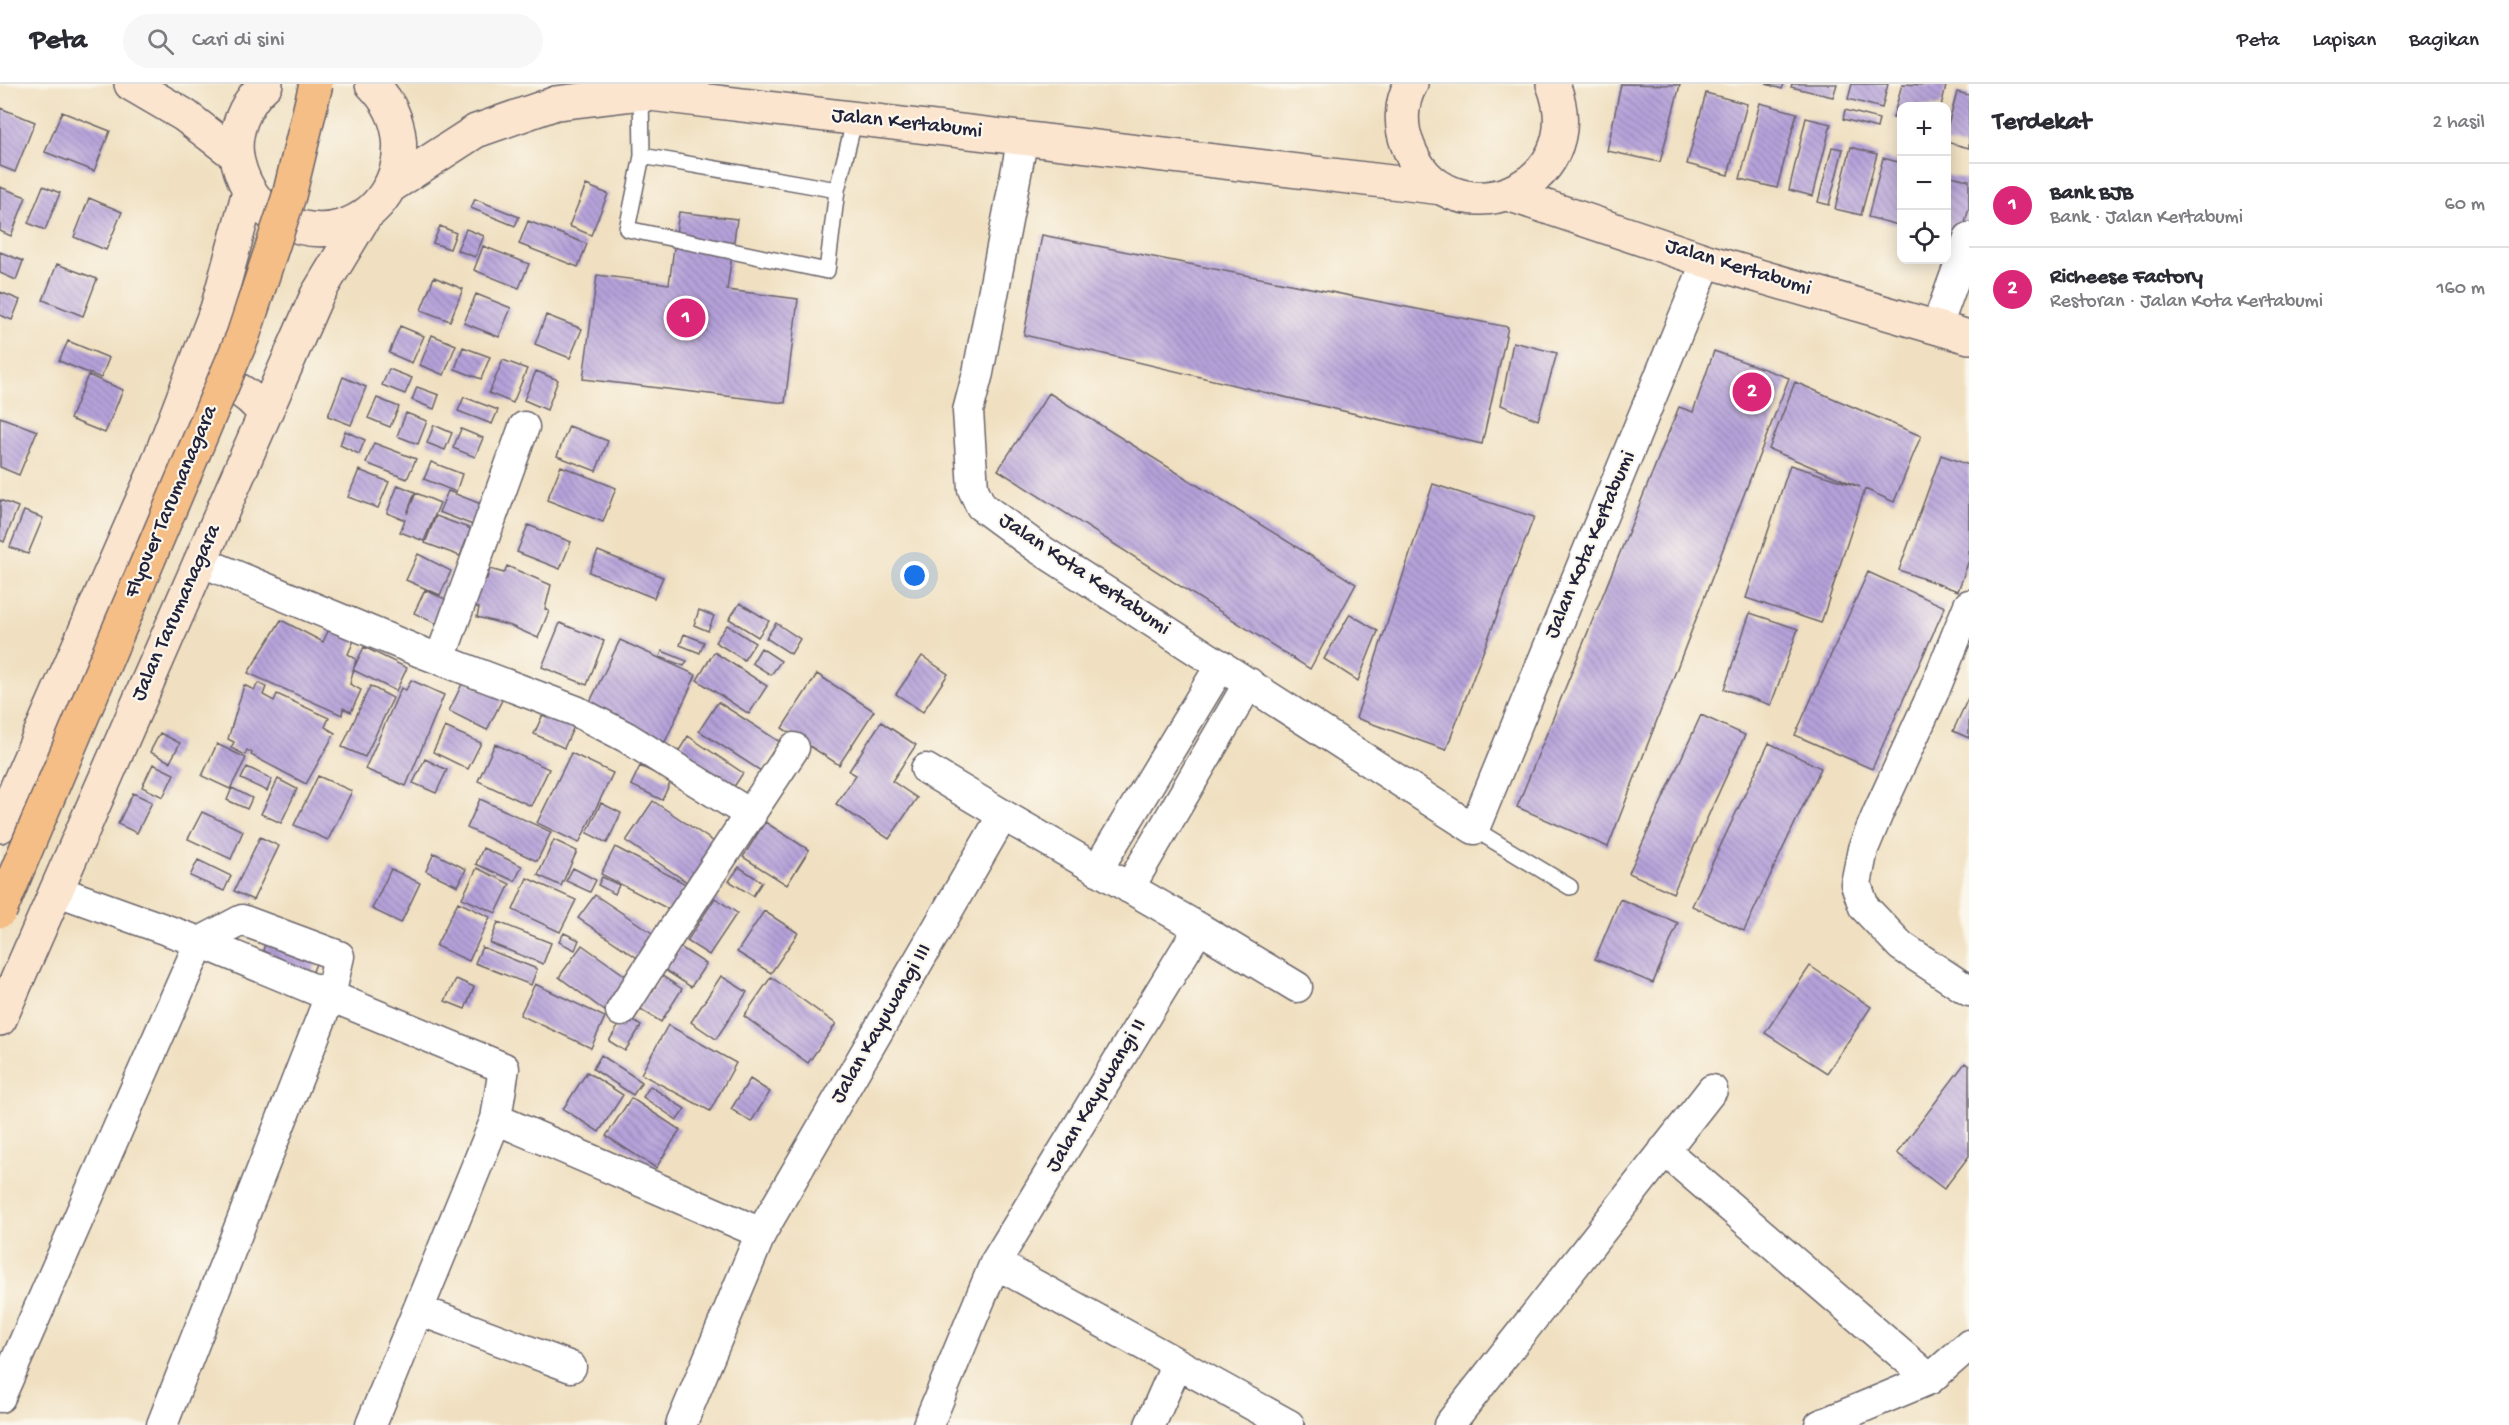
<!DOCTYPE html>
<html lang="id">
<meta charset="utf-8">
<style>
body{margin:0;font-family:"Gochi Hand",sans-serif;background:#f7f7f7;color:#2b2b33}
.controls{position:absolute;right:18px;top:18px;display:grid;overflow:hidden;border-radius:12px;box-shadow:0 3px 15px #0003}
.controls button{width:54px;height:54px;display:grid;place-items:center;padding:0;border:0;border-bottom:2px solid #e1e1e2;background:#fff;color:#2b2b33;font:30px sans-serif}
.you{position:absolute;left:915px;top:492px;width:21px;height:21px;margin:-15px;border:4px solid #fff;border-radius:50%;background:#1a73e8;box-shadow:0 0 0 9px #1a73e833}
.badge{display:grid;place-items:center;width:39px;height:39px;border-radius:50%;background:#db2777;color:#fff;font-size:20px;font-weight:700}
.pin{position:absolute;translate:-50% -50%;border:3px solid #fff;box-shadow:0 2px 6px #0006}
.list{margin:0;padding:0;list-style:none}
h2{display:flex;justify-content:space-between;align-items:center;height:78px;margin:0;padding:0 24px;font-size:26px}
h2 small{font-size:20px;font-weight:400;color:#7c7c81}
.list li{display:grid;grid-template-columns:39px 1fr auto;gap:18px;align-items:center;box-sizing:border-box;height:84px;padding:0 24px;border-top:2px solid #e1e1e2}
.list b{display:block;font-size:22px;white-space:nowrap}
.list p{margin:0;font-size:20px;white-space:nowrap;color:#7c7c81}
.list em{font-size:20px;font-style:normal;color:#7c7c81}
.icon{flex:none;width:33px;height:33px;fill:none;stroke:currentColor;stroke-width:2;stroke-linecap:round;stroke-linejoin:round}
.map{position:relative;flex:none;width:1969px;height:1341px;overflow:hidden}
header{display:flex;align-items:center;gap:36px;box-sizing:border-box;height:84px;padding:0 30px;background:#fff;border-bottom:2px solid #e1e1e2}
header strong{font-size:28px}
nav{display:flex;gap:33px;margin-inline-start:auto;font-size:21px}
.search{width:420px;height:54px;background:#f7f7f7;display:flex;align-items:center;gap:15px;box-sizing:border-box;padding:0 21px;border-radius:33px;color:#7c7c81;font-size:22px}
main{display:flex}
aside{flex:1;background:#fff}
.map>svg:first-child{display:block}
.building{fill:url(#building-back-hatch)}
.lines{fill:none;stroke-linecap:round;stroke-linejoin:round}
.lane-casing{stroke:#6a646a;stroke-width:18}
.street-casing{stroke:#6a646a;stroke-width:33}
.secondary-casing{stroke:#6a646a;stroke-width:36}
.lane{stroke:#fff;stroke-width:15}
.street{stroke:#fff;stroke-width:30}
.secondary{stroke:#fbe5cf;stroke-width:33}
.primary-bridge-casing{stroke:#6a646a;stroke-width:36;stroke-linecap:butt}
.primary-bridge{stroke:#f6be87;stroke-width:33}
.labels{text-anchor:middle;dominant-baseline:central;stroke-width:4.5;stroke-linejoin:round;paint-order:stroke}
.street-label{font-size:22px;fill:#22223b;stroke:#fbf7ec}
</style>
<header>
<strong>Peta</strong>
<div class="search"><svg class="icon" aria-label="search" viewBox="0 0 24 24"><circle cx="10" cy="10" r="6"/><path d="M15 15l6 6"/></svg>Cari di sini</div>
<nav><a>Peta</a><a>Lapisan</a><a>Bagikan</a></nav>
</header>
<main>
<div class="map">
<svg width="1969" height="1341" viewBox="0 0 1969 1341">
<defs>
<pattern id="building-back-hatch" width="6" height="6" patternUnits="userSpaceOnUse" patternTransform="scale(1.5)"><rect width="6" height="6" fill="#b6a2da"/><path d="M-1 5l2 2M0 0l6 6M5-1l2 2" fill="none" stroke="#9484b2"/></pattern>
</defs>
<rect width="100%" height="100%" fill="#fbf7ec"/>
<filter id="ink" filterUnits="userSpaceOnUse"><feTurbulence type="fractalNoise" baseFrequency=".0167" numOctaves="2"/><feDisplacementMap in="SourceGraphic" scale="12" xChannelSelector="R" yChannelSelector="G"/><feConvolveMatrix kernelMatrix="1 2 1 2 8 2 1 2 1" color-interpolation-filters="sRGB"/></filter>
<filter id="wash" filterUnits="userSpaceOnUse"><feTurbulence type="fractalNoise" baseFrequency=".008" numOctaves="4" result="noise"/><feDisplacementMap in="SourceGraphic" scale="24" xChannelSelector="R" yChannelSelector="G"/><feGaussianBlur stdDeviation="1.35" result="paint"/><feColorMatrix in="noise" values="0 0 0 0 0 0 0 0 0 0 0 0 0 0 0 0 0 1.4 0 .05"/><feComposite in="paint" operator="in"/></filter>
<g filter="url(#wash)">
<rect width="100%" height="100%" fill="#f0e0c1"/>
<g id="blocks">
<path class="building" d="M1621,0L1680,1L1660,78L1607,67Z
M1766,0H1784L1782,5Z
M1792,0H1837L1833,13L1791,3Z
M1852,0H1888L1882,24L1848,15Z
M1902,0L1946,2L1941,22H1902V36L1893,34Z
M1957,8L1969,11V64L1946,58V48Z
M1706,9L1747,20L1728,91L1687,80Z
M1760,19L1797,29L1777,104L1740,95Z
M0,24L35,38L15,88L0,82Z
M1845,26L1879,35L1877,44L1843,35Z
M62,28L110,47L94,87L45,68Z
M1806,34L1831,40L1813,112L1789,106Z
M1832,63L1843,65L1829,121L1818,118Z
M1851,63L1877,70L1861,131L1835,125Z
M1883,74L1902,79V142L1868,133Z
M1946,91L1969,96V124L1961,154L1946,150Z
M586,101L608,110L591,151L569,142Z
M43,102L60,109L45,146L28,139Z
M0,103L26,113L11,152L0,147Z
M89,114L122,128L106,166L74,153Z
M475,115L519,133L515,142L471,124Z
M679,128L737,135L727,206L798,215L785,319L583,295L597,191L669,200Z
M528,137L587,160L578,183L519,160Z
M440,142L456,149L450,165L433,159Z
M466,145L484,152L475,173L457,166Z
M1042,151L1508,243L1482,360L1024,251Z
M483,162L529,180L519,204L474,186Z
M0,168L23,177L16,196L0,189Z
M57,180L97,195L83,232L43,216Z
M434,193L463,205L450,237L421,226Z
M0,208L20,216L12,236L0,231Z
M476,210L511,224L499,253L464,239Z
M546,231L582,245L570,274L535,260Z
M400,242L424,252L412,279L389,269Z
M432,251L456,261L444,291L420,281Z
M68,257L109,274L101,294L59,277Z
M1513,258L1557,269L1538,336L1501,321Z
M463,263L490,273L481,295L455,285Z
M1714,267L1789,294L1608,763L1517,723L1679,323L1693,328Z
M503,276L527,285L513,319L489,309Z
M389,285L412,294L405,310L382,301Z
M536,287L558,296L547,326L524,316Z
M88,291L123,306L105,349L70,335Z
M343,293L366,303L351,341L328,332Z
M1795,298L1921,352L1894,418L1865,405L1821,539L1746,514L1790,381L1860,403L1769,365Z
M417,303L439,311L434,325L412,316Z
M1049,309L1356,500L1310,585L998,386Z
M464,313L498,326L492,340L458,327Z
M377,314L399,323L390,343L368,334Z
M406,329L427,337L418,360L397,352Z
M0,333L37,347L19,391L0,383Z
M434,341L452,349L445,366L427,359Z
M569,342L608,357L596,387L557,372Z
M461,345L483,354L475,373L453,364Z
M345,347L365,356L359,370L340,361Z
M374,359L416,375L407,395L366,379Z
M1941,371L1969,381V476L1958,507L1899,486Z
M431,378L462,390L456,408L424,395Z
M561,382L616,404L603,438L547,416Z
M359,386L389,398L378,424L348,413Z
M1433,400L1534,433L1446,666L1356,634Z
M398,401L415,408L407,430L416,409L440,419L424,457L400,448L405,436L387,429Z
M448,407L486,422L478,443L439,428Z
M0,416L18,423L4,458L0,456Z
M24,427L43,434L28,470L10,463Z
M436,432L471,445L460,472L425,459Z
M528,441L571,458L560,485L517,468Z
M598,467L663,493L654,514L589,488Z
M418,470L451,487L440,511L406,496Z
M507,482L551,501L545,525L549,527L538,554L511,542L477,533L479,524L472,521L483,493L487,495L490,485L504,489Z
M1868,488L1945,523L1872,685L1795,651Z
M425,506L454,519L443,543L414,529Z
M740,519L769,537L758,553L729,535Z
M699,526L714,532L708,547L694,541Z
M1750,529L1798,545L1771,621L1724,605Z
M1350,530L1378,547L1358,597L1324,575Z
M281,536L323,558L331,541L356,552L348,570L356,575L350,600L361,606L351,628L343,624L342,631L248,589Z
M560,539L604,557L587,601L542,583Z
M776,539L800,555L791,570L766,554Z
M727,541L755,559L744,576L715,558Z
M684,550L704,558L700,569L680,561Z
M620,556L696,591L665,658L588,622Z
M364,563L407,584L396,607L353,586Z
M761,564L781,577L771,591L752,579Z
M662,567L687,577L684,582L660,573Z
M714,568L767,602L749,630L697,596Z
M922,572L948,590L923,628L896,610Z
M817,590L874,627L839,681L782,644Z
M411,596L444,611L406,702L365,685L401,604L406,606Z
M464,596L503,614L487,646L449,627Z
M258,599L266,603L263,611L274,617L277,610L329,634L325,643L335,649L306,700L251,671L252,669L247,666L245,671L231,664L234,658L228,655L244,601L254,606Z
M370,602L393,614L365,673L342,663Z
M1969,612V654L1953,647Z
M718,618L780,658L761,687L699,647Z
M546,624L576,638L564,664L534,650Z
M1701,631L1745,651L1673,809L1629,789Z
M881,638L916,661L892,697L917,714L889,755L836,720L856,691L849,687Z
M445,643L481,659L468,685L433,668Z
M160,649L180,659L170,678L150,668Z
M688,652L743,689L728,712L673,676Z
M1769,659L1821,684L1744,847L1692,822Z
M217,660L246,674L230,705L202,692Z
M495,660L549,685L531,722L478,697Z
M571,669L613,689L579,759L537,739Z
M425,675L447,686L436,709L413,699Z
M153,680L174,690L163,713L142,703Z
M640,682L671,697L662,716L631,701Z
M247,683L272,695L267,707L241,695Z
M318,692L352,707L328,756L294,741Z
M278,695L297,705L281,739L261,730Z
M232,704L252,714L247,725L227,716Z
M133,709L152,718L137,749L118,740Z
M480,715L551,748L537,777L467,744Z
M653,717L720,762L693,802L626,757Z
M601,719L621,729L607,759L587,749Z
M202,728L243,747L231,775L188,755Z
M765,738L809,766L787,801L743,773Z
M260,753L279,762L253,816L234,807Z
M554,756L577,767L561,802L538,791Z
M615,763L686,800L672,827L601,790Z
M483,764L522,782L515,797L476,780Z
M434,769L466,785L458,802L426,787Z
M198,776L231,792L224,807L190,792Z
M739,783L762,798L753,812L729,797Z
M477,784L510,800L496,829L462,814Z
M573,784L596,796L590,808L566,797Z
M391,785L420,799L401,839L372,825Z
M602,793L619,801L615,810L598,801Z
M527,794L576,816L560,848L513,826Z
M595,811L658,853L642,877L578,834Z
M715,814L737,829L709,871L687,857Z
M1620,815L1678,839L1653,899L1595,875Z
M458,818L490,833L469,877L436,862Z
M764,827L798,849L771,889L737,868Z
M498,838L551,859L543,880L490,859Z
M564,849L579,856L575,866L559,858Z
M266,857L318,874L312,890L261,873Z
M582,861L637,900L613,933L559,893Z
M482,863L537,885L531,901L475,879Z
M680,863L706,880L691,903L665,886Z
M1810,882L1871,923L1827,989L1765,949Z
M661,891L682,905L661,938L639,924Z
M721,892L747,908L716,955L691,938Z
M771,893L836,940L808,979L744,932Z
M456,895L474,903L465,925L445,917Z
M535,900L605,933L591,964L520,931Z
M625,931L641,942L625,967L609,957Z
M668,941L736,979L710,1027L641,990Z
M601,971L642,998L633,1011L593,985Z
M1965,979L1969,982V1072L1944,1105L1897,1069Z
M587,988L623,1011L599,1048L563,1025Z
M750,995L770,1008L751,1038L731,1025Z
M650,1002L685,1025L677,1036L643,1013Z
M631,1014L680,1046L656,1084L606,1052Z"/>
</g>
</g>
<g filter="url(#ink)">
<use href="#blocks" fill-opacity="0" stroke="#6a646a" stroke-width="1.5"/>
<g class="lines">
<defs>
<path id="lane" d="M641,9L642,72L627,145L827,187L837,106L642,72
M837,106L855,34
M1474,745L1570,803"/>
<path id="street" d="M1023,53L978,289L968,327L973,405L981,422L1038,464L1474,745L1707,177
M1937,242L1969,154
M200,477L418,567L576,627L626,653L751,731
M1969,521L1934,607L1878,729L1863,765L1856,800L1864,823L1901,862L1969,907
M440,575L524,343
M926,685L1003,731
M1097,786L1221,581
M1129,804L1249,599
M55,806L200,858L504,984L496,1035L761,1149
M1199,844L1297,903
M621,927L671,849L794,664
M1664,1066L1930,1295
M995,1179L1289,1341
M419,1226L571,1283
M0,1313L200,858L242,836L339,872L330,912L162,1341
M371,1341L496,1035
M681,1341L761,1149L1003,731L1199,844L995,1179L928,1341
M1150,1341L1177,1280
M1449,1341L1712,1006
M1820,1341L1930,1295L1969,1261"/>
<path id="secondary" d="M131,0L184,31L236,71
M266,0C245,18 231,50 238,78C244,103 259,125 283,137C369,177 441,69 372,0
M1411,0C1400,19 1400,43 1408,62C1445,161 1595,107 1553,0
M391,102L476,47L556,19L641,9L1442,104
M1508,110L1707,177L1969,253
M196,303C225,293 247,307 264,329
M0,742L155,387L217,225L249,107
M0,935L317,211L366,130"/>
</defs>
<use href="#lane" class="lane-casing"/>
<use href="#street" class="street-casing"/>
<use href="#secondary" class="secondary-casing"/>
<use href="#lane" class="lane"/>
<use href="#street" class="street"/>
<use href="#secondary" class="secondary"/>
<defs>
<path id="primary-bridge" d="M0,827L243,252L289,112L316,0"/>
</defs>
<use href="#primary-bridge" class="primary-bridge-casing"/>
<use href="#primary-bridge" class="primary-bridge"/>
</g>
</g>
<g class="labels">
<g class="street-label">
<text transform="translate(907 40) rotate(6)">Jalan Kertabumi</text>
<text transform="translate(1738 184) rotate(17)">Jalan Kertabumi</text>
<text transform="translate(172 418) rotate(-67)">Flyover Tarumanagara</text>
<text transform="translate(1591 461) rotate(-67)">Jalan Kota Kertabumi</text>
<text transform="translate(1084 491) rotate(34)">Jalan Kota Kertabumi</text>
<text transform="translate(177 529) rotate(-66)">Jalan Tarumanagara</text>
<text transform="translate(882 940) rotate(-60)">Jalan Kayuwangi III</text>
<text transform="translate(1097 1012) rotate(-59)">Jalan Kayuwangi II</text>
</g>
</g>
</svg>
<div class="controls">
<button>+</button>
<button>−</button>
<button><svg class="icon" aria-label="locate" viewBox="0 0 24 24"><circle cx="12" cy="12" r="6"/><path d="M12 2v4M12 18v4M2 12h4M18 12h4"/></svg></button>
</div>
<div class="you"></div>
<div class="pin badge" style="left:686px;top:234px">1</div>
<div class="pin badge" style="left:1752px;top:308px">2</div>
</div>
<aside>
<h2>Terdekat<small>2 hasil</small></h2>
<ul class="list">
<li><span class="badge">1</span><div><b>Bank BJB</b><p>Bank · Jalan Kertabumi</p></div><em>60 m</em></li>
<li><span class="badge">2</span><div><b>Richeese Factory</b><p>Restoran · Jalan Kota Kertabumi</p></div><em>160 m</em></li>
</ul>
</aside>
</main>
